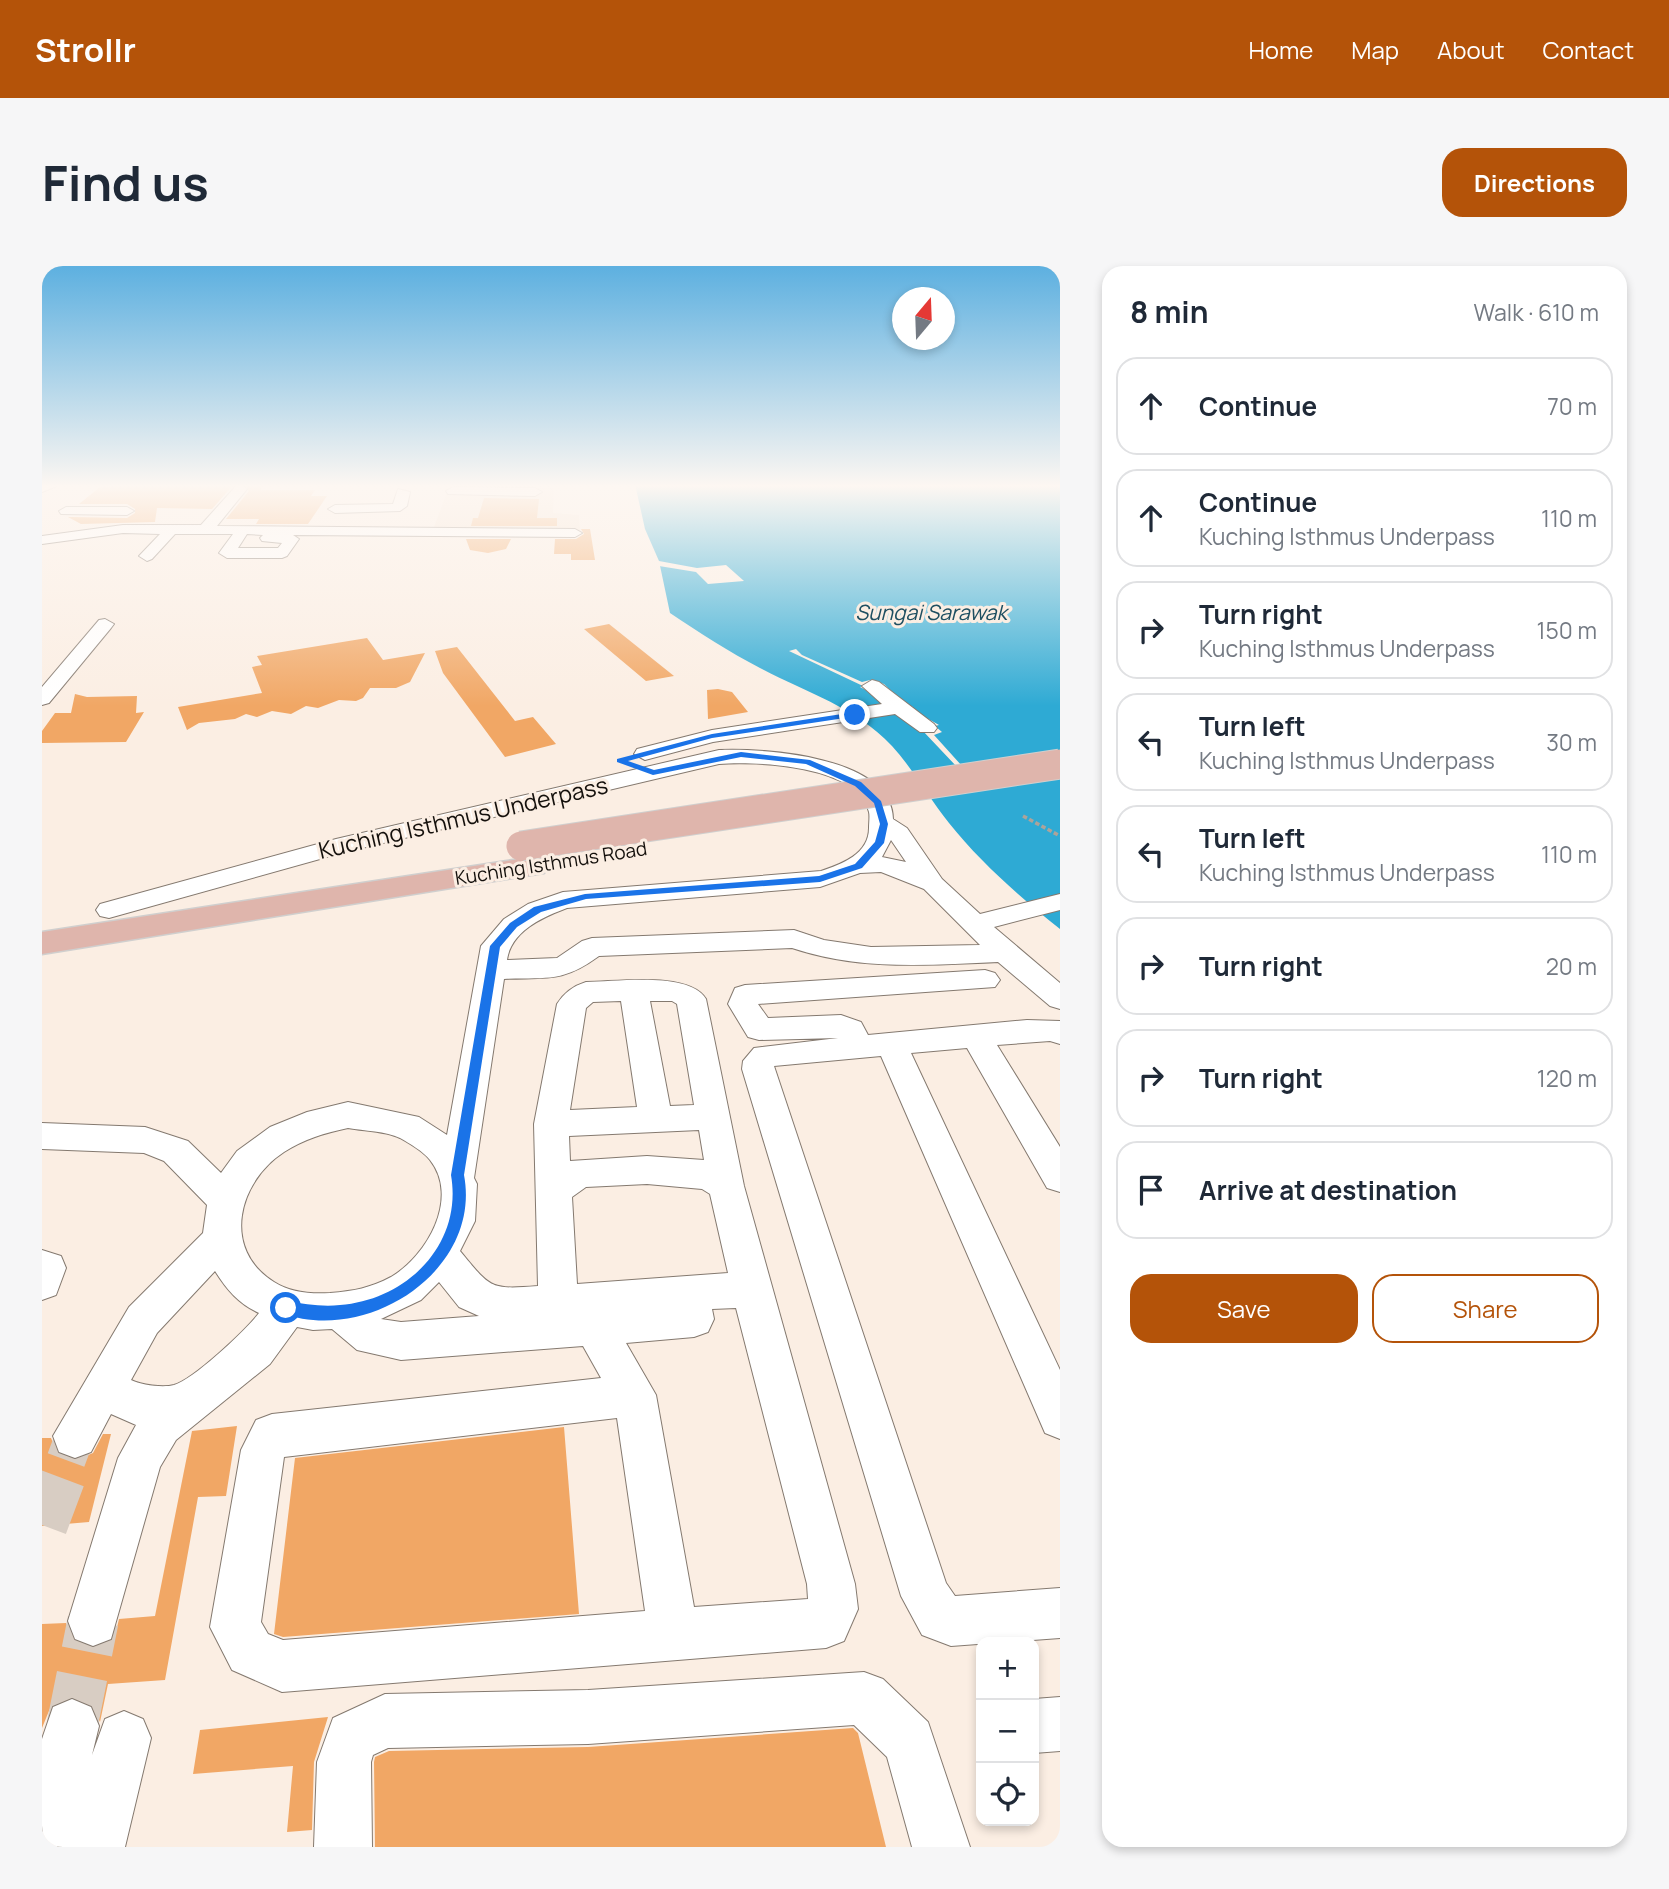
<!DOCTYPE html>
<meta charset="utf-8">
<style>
body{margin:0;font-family:Manrope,sans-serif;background:#f6f6f7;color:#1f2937}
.controls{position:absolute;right:21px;bottom:21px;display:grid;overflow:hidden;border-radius:14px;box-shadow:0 4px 10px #0003}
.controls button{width:63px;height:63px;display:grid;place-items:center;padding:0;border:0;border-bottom:2px solid #e0e1e3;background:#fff;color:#1f2937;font:35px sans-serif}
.compass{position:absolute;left:850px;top:21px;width:63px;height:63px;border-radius:50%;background:#fff;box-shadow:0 4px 10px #0003;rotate:19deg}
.stop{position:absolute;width:21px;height:21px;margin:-16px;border:5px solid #1a73e8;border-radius:50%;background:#fff}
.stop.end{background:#1a73e8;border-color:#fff;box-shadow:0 2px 7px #0008}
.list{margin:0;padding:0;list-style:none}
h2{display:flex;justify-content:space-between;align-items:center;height:91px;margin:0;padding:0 28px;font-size:30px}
h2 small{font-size:23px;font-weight:400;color:#747a83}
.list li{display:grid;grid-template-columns:46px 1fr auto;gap:21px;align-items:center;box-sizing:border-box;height:98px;margin:0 14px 14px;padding:0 14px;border:2px solid #e0e1e3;border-radius:21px}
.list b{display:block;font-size:26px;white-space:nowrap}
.list p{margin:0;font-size:23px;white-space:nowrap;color:#747a83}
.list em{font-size:23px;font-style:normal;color:#747a83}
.actions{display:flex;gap:14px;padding:21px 28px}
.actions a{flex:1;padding:16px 0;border:2px solid #b45309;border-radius:21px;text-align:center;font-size:24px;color:#b45309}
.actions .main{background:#b45309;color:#fff}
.icon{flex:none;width:38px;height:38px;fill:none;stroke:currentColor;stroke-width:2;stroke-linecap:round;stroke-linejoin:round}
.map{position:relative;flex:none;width:1018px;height:1581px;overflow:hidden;border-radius:21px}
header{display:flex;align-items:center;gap:42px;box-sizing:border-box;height:98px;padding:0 35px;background:#b45309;color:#fff}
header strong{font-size:33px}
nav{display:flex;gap:38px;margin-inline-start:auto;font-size:24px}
.intro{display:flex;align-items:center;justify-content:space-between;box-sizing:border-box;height:168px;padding:0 42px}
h1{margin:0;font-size:49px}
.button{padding:18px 32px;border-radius:21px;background:#b45309;color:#fff;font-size:24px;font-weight:700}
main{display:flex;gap:42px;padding:0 42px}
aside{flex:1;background:#fff;border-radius:21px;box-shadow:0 4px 10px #0003}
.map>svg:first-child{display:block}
.built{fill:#f4e2d2}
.water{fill:#2eaad4}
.pier{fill:#fbeee3}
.building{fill:#f1a765}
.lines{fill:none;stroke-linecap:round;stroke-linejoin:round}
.minor-tunnel-far1{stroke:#d8cdc3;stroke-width:39;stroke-dasharray:39 20;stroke-linecap:butt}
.minor-tunnel{stroke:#d8cdc3;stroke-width:51;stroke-dasharray:51 25;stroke-linecap:butt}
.minor-casing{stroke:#84796f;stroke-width:2}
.major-casing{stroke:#d0cfce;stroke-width:3}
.path{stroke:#ada39a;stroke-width:3.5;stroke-dasharray:4.5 2.5;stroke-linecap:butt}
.minor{fill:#fff;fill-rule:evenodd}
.major{fill:#dfb5ac;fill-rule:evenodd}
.major-bridge-casing{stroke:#d0cfce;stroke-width:31;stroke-linecap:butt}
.major-bridge{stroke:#dfb5ac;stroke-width:29}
.route{fill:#1a73e8}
.labels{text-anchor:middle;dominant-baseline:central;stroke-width:6;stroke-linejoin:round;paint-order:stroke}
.far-street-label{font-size:19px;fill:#14100c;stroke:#fbeee3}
.far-water-label{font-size:21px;font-style:italic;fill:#1e4f61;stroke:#fbeee3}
.street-label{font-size:23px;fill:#14100c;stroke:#fbeee3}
</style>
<header>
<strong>Strollr</strong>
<nav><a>Home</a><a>Map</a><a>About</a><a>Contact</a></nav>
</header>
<div class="intro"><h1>Find us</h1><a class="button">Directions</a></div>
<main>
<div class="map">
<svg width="1018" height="1581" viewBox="0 0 1018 1581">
<rect width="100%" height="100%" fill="#fbeee3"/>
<path class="built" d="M408,218H512L511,247L537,249L538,265L391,264Z"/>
<path class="water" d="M593,218H1018V663C979,632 938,596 907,557C887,532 871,503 850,480C812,440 765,427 718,402C687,386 658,367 628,347L617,295L603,263Z"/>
<path class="pier" d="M617,295L655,302L684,299L702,315L666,318L654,306L617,300Z
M754,383L760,389L820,416L828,414L842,418L860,436L871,441L867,442L897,459L893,460L900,466L892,469L920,500L915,501L880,464L834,429L818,421L821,420L747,385Z"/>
<path class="building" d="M70,218H192L170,243L115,242L113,256L39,258L26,251L85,252L93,247V243L85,238H37L58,221H69Z
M202,218H219V224H273L269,230H285L266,258H214L217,253H184L207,225Z
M442,232L497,233L495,252H515V260H429L431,252H436Z
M539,263H548L553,294H529V288H512L513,273H534L542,268Z
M424,273H469L464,283L446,287L428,284Z
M567,358L632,410L604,415L542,363Z
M325,372L341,394L383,387L368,416L354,422H328L321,432L314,435L297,434L276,442L264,440L249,448L230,445L215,451L204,448L193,453L157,457L145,464L136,441L220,427L210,401L220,399L215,390Z
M415,381L473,455L491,451L514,478L463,491L401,407L393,385Z
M676,423L690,426L706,446L666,453L665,424Z
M33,428L45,431L95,430L94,447L102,446L84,476L0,477V465L13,447H29Z
M195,1160L184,1230L156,1231L123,1414L66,1418L58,1456L50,1439L29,1431L9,1440L0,1462V1358L24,1357L32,1375L52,1382L72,1374L77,1353L113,1350L150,1165Z
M522,1161L537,1348L241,1371L232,1368L253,1192Z
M61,1168H69L47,1256L0,1260V1172H9L16,1188L34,1194L51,1187Z
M286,1451L272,1496L270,1564L245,1566L251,1500L151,1508L158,1464Z
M811,1462L816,1467L844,1581H333L332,1496L333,1491L347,1485L546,1481Z"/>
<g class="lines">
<path class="minor-tunnel-far1" d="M24,1194L33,1170"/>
<path class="minor-tunnel" d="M0,1259L25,1192
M30,1460L51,1355"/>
<defs>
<path id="minor" d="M0,218H20L0,226Z
M199,219L205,223L175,260L533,263L540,267L533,271L251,269L257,273L245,290L240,292H185L177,287L191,268H133L110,293L105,295L97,290L118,268L81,267L0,278V270L81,259H159L194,220ZM205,268L221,269L218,272L220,275L240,277L236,282H196Z
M411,221L493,222L500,226L493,230L406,228L404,225Z
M356,223L368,226L365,240L358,245L293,247L286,243L293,239L351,238Z
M24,241H85L92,245L85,249L19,248L17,245Z
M63,353L72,358L69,362L7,437L0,439V421L57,354Z
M830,414L837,416L892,458L895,462L892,466H878L853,448L671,476L603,494L592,488L595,483L670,464L840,438L820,420Z
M677,484C721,482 850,490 851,553L865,562L900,613L938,648L1018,628V644L952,661L1018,717V743L1008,740L956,696C886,699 818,705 750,682L557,690C520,717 506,711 462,713L432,912L435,918L433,955L418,985C449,1022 447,1024 496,1020L492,858L515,738C522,727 531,720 544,716C575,716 647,705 664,733L702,920L813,1318L816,1343L802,1375L784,1382L240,1426L190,1404L168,1361L199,1184L214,1154L230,1148L559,1112L541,1080L359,1094L315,1084L290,1063L271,1064L255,1061L228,1098L134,1174L118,1201L69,1373L51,1380L33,1373L26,1355L76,1192L94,1159L69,1148L49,1186L33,1192L17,1186L11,1170L87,1041L161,967L165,939L122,895L102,887L0,883V857L103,861L146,875L179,907L195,885L228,861L265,846L306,836L377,851L405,869L439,680L462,653L486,638L521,626L779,605C800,598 827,588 827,562C827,557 828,550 827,546C817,499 713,495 677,498L303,586L67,652L58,650L54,644L58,638L294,573ZM849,574L864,596L840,591ZM839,606L882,623L938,679L829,681L782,674L752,664L550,672L540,675L515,692L465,694C469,665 501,651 525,642L778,621L818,607ZM579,735L595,841L528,844L544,742L551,736ZM608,735H630L635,738L652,839L628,840ZM306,862C322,865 344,865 358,872C367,877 382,886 388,894C418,932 385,990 349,1011C329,1022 311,1025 288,1027C269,1028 249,1027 232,1016C179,983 196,916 242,886C262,873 283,867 306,862ZM657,864L662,894L605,890L528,895L527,870ZM605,918L660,923L668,928L686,1007L535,1018L530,931L544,921ZM173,1005C185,1024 197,1038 217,1047C204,1064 152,1113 132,1119C121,1122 99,1119 89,1114L115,1067ZM397,1016L417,1041L437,1050L359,1056L339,1053L379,1034ZM694,1042L765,1318L766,1333L652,1341L614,1129L584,1077L652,1071L666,1066L672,1053L670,1043ZM575,1152L603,1345L241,1374L226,1368L219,1356L242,1191Z
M943,704L953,707L958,714L953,721L716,738L726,752L799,749L819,756L826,769L985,754L1018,755V778L1008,775L955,779L1018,881V926L1005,922L925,782L869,787L1018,1104V1173L1003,1167L839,790L732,800L904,1317L913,1330L1018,1322V1372L909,1380L880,1369L859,1330L700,803L701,795L712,782L796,772L717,774L706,771L686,738L693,722L703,719Z
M0,984L19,990L24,1002L14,1029L0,1034Z
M822,1406L841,1413L886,1456L928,1581H870L845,1491L812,1459L546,1478L346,1482L331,1489L329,1496L330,1581H272L275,1496L291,1452L343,1428L546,1424Z
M1018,1431V1485L992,1487V1433Z
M30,1433L49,1441L57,1460L50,1489L63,1453L82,1445L101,1453L109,1472L83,1581H0V1473L11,1441Z"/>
<path id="major" d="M491,591L502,593L506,600L502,607L0,688V666Z"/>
</defs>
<use href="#minor" class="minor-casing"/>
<use href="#major" class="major-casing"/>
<path class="path" d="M981,550L1018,570"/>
<use href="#minor" class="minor"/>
<use href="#major" class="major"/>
<defs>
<path id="major-bridge" d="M479,580L1018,498"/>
</defs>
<use href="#major-bridge" class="major-bridge-casing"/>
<use href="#major-bridge" class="major-bridge"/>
</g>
<linearGradient id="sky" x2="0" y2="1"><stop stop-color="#5db0e0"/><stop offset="0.5" stop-color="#fdf7f2"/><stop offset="1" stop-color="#fdf7f2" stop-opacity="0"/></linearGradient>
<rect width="1018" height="440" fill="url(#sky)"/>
<path class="route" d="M813,446L816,450L670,472L586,495L612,504L699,486L768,494L819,516L839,535L846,558L842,577L820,602L778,616L544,633L499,646L475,661L458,681L422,909C440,1004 326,1079 239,1047L237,1042L244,1035C263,1038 280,1041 298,1039C365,1034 421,978 409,909L448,680L468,657L492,641L543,628L777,610L813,598L833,576L838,558L832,537L813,520L764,498L699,491L611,509L575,496V493L670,468Z"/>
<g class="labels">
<g class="far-street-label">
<text transform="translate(509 597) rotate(-9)">Kuching Isthmus Road</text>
</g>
<g class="far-water-label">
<text x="889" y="346">Sungai Sarawak</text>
</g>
<g class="street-label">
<text transform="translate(421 551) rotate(-13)">Kuching Isthmus Underpass</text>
</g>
</g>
</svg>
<div class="controls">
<button>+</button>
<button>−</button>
<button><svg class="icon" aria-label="locate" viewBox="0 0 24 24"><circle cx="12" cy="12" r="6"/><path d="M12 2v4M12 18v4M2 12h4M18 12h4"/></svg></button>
</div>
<svg class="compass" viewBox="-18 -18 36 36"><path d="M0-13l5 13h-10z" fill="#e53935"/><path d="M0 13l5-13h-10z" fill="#747a83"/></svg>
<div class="stop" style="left:244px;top:1042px"></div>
<div class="stop end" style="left:813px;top:449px"></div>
</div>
<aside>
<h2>8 min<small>Walk · 610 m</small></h2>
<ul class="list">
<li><svg class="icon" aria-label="ahead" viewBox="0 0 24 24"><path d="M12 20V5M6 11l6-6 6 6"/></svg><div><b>Continue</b></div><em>70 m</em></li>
<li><svg class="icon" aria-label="ahead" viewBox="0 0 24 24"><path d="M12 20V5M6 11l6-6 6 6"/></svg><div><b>Continue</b><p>Kuching Isthmus Underpass</p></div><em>110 m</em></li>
<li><svg class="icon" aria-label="right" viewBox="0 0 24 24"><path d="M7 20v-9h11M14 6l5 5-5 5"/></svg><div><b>Turn right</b><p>Kuching Isthmus Underpass</p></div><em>150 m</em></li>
<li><svg class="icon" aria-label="left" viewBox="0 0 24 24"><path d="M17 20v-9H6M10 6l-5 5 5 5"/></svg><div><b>Turn left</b><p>Kuching Isthmus Underpass</p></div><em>30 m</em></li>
<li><svg class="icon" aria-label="left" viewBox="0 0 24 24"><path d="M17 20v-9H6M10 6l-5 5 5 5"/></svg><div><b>Turn left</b><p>Kuching Isthmus Underpass</p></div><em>110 m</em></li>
<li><svg class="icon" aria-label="right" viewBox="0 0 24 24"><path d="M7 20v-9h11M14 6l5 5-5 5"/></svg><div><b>Turn right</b></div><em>20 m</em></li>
<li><svg class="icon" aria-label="right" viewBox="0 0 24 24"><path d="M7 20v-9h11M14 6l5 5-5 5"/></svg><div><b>Turn right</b></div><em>120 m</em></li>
<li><svg class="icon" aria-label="arrive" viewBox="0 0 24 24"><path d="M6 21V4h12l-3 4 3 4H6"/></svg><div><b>Arrive at destination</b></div></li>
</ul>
<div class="actions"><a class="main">Save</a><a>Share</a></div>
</aside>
</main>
